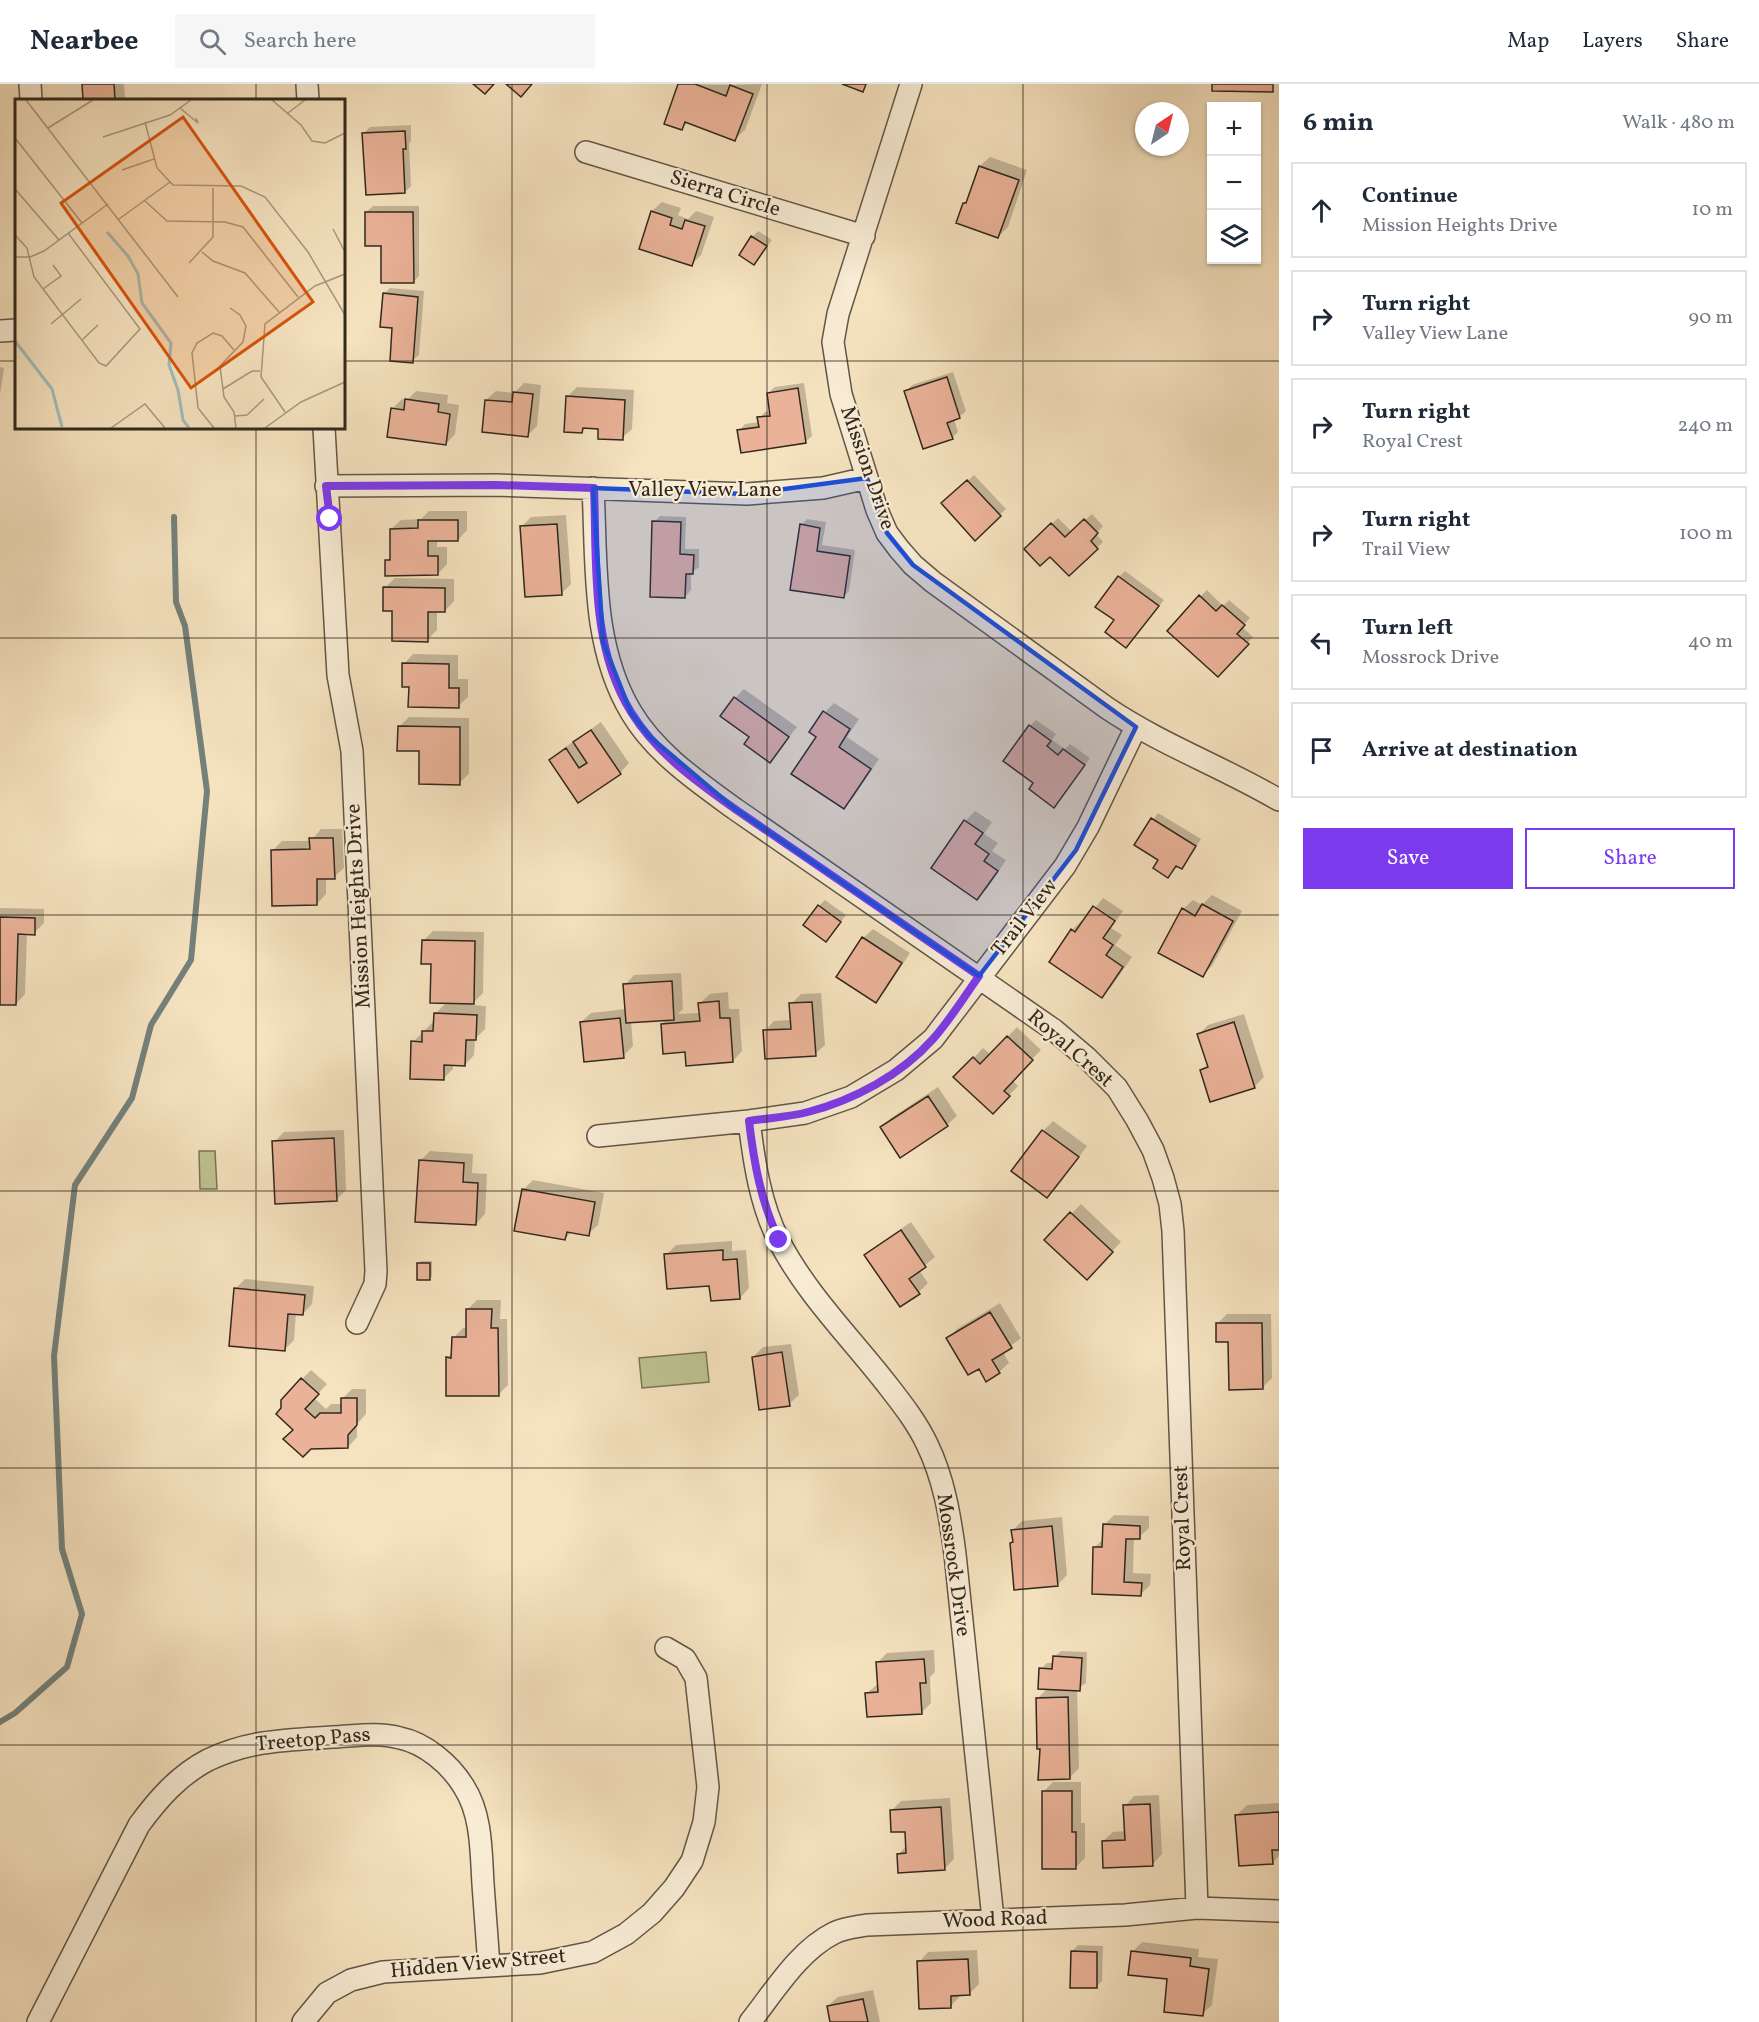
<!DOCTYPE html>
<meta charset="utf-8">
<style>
body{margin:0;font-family:Vollkorn,serif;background:#f6f6f7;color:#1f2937}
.controls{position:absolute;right:18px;top:18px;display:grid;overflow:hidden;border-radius:0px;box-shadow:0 2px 4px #0004}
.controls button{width:54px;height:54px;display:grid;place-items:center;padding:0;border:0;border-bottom:2px solid #e0e1e3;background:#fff;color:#1f2937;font:30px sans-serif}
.compass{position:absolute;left:1135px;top:18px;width:54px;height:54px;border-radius:50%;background:#fff;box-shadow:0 2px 4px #0004;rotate:35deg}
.stop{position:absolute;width:18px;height:18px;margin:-14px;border:4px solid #7c3aed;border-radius:50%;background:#fff}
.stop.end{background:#7c3aed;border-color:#fff;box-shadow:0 2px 6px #0008}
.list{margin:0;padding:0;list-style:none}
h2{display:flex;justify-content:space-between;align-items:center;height:78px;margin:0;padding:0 24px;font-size:26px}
h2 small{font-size:20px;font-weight:400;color:#747a83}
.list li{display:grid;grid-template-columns:39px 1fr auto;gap:18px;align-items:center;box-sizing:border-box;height:96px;margin:0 12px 12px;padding:0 12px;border:2px solid #e0e1e3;border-radius:0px}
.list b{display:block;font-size:22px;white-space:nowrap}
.list p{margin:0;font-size:20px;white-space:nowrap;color:#747a83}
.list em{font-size:20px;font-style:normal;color:#747a83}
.actions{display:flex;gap:12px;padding:18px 24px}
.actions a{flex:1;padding:14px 0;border:2px solid #7c3aed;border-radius:0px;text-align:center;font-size:21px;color:#7c3aed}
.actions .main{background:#7c3aed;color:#fff}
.icon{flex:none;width:33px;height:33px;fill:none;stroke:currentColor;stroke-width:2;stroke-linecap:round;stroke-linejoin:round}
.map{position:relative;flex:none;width:1279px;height:1938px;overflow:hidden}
header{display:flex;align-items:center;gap:36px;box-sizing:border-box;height:84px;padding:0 30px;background:#fff;border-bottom:2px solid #e0e1e3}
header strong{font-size:28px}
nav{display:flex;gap:33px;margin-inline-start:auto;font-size:21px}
.search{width:420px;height:54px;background:#f6f6f7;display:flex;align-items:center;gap:15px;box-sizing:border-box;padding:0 21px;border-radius:0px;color:#747a83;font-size:22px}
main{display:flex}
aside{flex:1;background:#fff}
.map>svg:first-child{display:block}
.green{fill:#bdc391;stroke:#787657;stroke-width:1.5}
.shadow{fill:#0003}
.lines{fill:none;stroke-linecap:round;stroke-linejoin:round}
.stream{stroke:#73817b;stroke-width:6}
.building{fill:#eab298;stroke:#32281d;stroke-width:1.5}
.minor-casing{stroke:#635646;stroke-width:24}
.minor{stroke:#f8ecd5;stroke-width:21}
.route{stroke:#7c3aed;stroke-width:8}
.marked{fill:#1d4ed8;fill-opacity:0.2;stroke:#1d4ed8;stroke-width:4.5;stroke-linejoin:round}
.grid{fill:none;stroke:#32281d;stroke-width:1.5;stroke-opacity:0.55}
.labels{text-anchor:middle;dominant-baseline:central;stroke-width:4.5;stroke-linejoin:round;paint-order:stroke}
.street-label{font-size:21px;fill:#32281d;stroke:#f8ecd5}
.inset-river{fill:none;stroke:#9fbcba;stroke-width:3}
.inset-road{fill:none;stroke:#a7987e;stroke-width:1.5}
.view{fill:#d6540e;fill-opacity:0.15;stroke:#d6540e;stroke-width:3}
.inset-edge{fill:none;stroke:#32281d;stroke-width:3}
</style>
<header>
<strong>Nearbee</strong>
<div class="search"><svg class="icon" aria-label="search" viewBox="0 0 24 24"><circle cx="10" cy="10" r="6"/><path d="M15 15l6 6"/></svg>Search here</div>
<nav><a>Map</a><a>Layers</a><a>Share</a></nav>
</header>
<main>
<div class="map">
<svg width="1279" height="1938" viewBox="0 0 1279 1938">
<rect width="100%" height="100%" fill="#f5e2bf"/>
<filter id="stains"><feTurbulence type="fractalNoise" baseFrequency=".00333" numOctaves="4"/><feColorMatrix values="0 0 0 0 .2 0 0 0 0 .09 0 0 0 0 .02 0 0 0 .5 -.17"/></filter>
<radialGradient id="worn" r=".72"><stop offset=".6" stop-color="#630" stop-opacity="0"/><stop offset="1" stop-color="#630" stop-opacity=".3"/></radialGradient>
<path class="green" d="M199,1067H215L217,1105H200Z
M706,1268L709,1298L642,1304L639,1274Z"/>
<path class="shadow" d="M83,0H124L125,14L123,16H85Z
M680,0L732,1L762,0L745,46L735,55L688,38L681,45Z
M411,41V57L409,60L411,102L405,108L364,49L370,43Z
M990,73L1027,86L1008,143L998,153L964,119L969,114L980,82Z
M662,118L681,124L678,131L688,135L696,127L714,133L701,171L692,180L641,164L652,127Z
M373,122H419V192L413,198L383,161L366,128Z
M758,147L772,156L754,180L752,153Z
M390,204L424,207L419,271L412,277L394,242L384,210Z
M0,283L4,284L0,311Z
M953,288L966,327L959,333L954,335L958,348L952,354L906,307L912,301Z
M524,299L541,301L537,342L528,351L486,316L496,307L514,309Z
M804,299L812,352L805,358L739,347L745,340L760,338L759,334L765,328L771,327L768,309L775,303Z
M577,303L634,306L632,345L622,354L600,344L586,343L582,347L567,313Z
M416,307L448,311L447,319L459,321L455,350L446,360L392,325L402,315L407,316Z
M974,391L1006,425L975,454L949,414Z
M429,427H467V446L458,456H437V463H447V480L438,490L387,477L391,472V445L401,436L421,435Z
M1092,430L1103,442L1096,450L1103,458L1069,490L1050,470L1026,465L1058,434L1072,448Z
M566,431L571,500L561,510L522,442L531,433Z
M660,432L686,433L685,465H699V483L691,489V506L685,513L654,438Z
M807,435L826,438L822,461L855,466L849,507L843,513L801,441Z
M1125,487L1164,516L1126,562L1116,536L1119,493Z
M395,494L454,495V517L445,527H437V546L427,556L393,525L385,504Z
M1207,506L1223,522L1229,516L1250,534L1242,543L1253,553L1224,585L1201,512Z
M413,570L458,571V595H468V613L458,622L410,602L404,580Z
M744,605L797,643L770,677L752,653L735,614Z
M834,619L859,635L847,653L879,675L853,714L844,723L818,652L825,628Z
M409,633L469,634V690L459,699L421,665L399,643Z
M1036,636L1056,650L1052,656L1065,665L1070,660L1090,674L1054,722L1035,699L1030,642Z
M601,638L629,679L620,689L578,717L551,676L560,667Z
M975,727L992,738L984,750L998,759L992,767L1006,776L987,805L977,814L933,784L965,737Z
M1158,729L1201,755L1187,777L1181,783L1178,781L1168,792L1160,775L1136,760Z
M321,745H342L344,784L334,793L326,794V810L317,820L272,767L282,757H311Z
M1212,811L1242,827L1212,882L1203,891L1183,825L1193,816L1202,821Z
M1103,814L1123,827L1111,844L1122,851L1115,861L1132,873L1111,903L1102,912L1072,846L1081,837L1084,838Z
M825,816L846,831L832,850L819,822Z
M0,824L44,825V839L34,849H27L25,910L16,920L0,919Z
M873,845L910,869L885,907L876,917L863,854Z
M433,847L484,848L483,909L471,921L486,922L485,945L475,955L474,971L465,981L453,980V985L443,995L413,958L433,938H435V930L447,918L423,857Z
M681,889L683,925L678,930L701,929L700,919L710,910L728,908L729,925H739L742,967L733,977L686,966L662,940L667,935L631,937L633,962L623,972L581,938L591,929L626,925L625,901L634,891Z
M821,909L825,961L815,970L765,947L774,937L792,936L791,920L801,910Z
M1244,930L1264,993L1254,1003L1201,986L1208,980L1199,950L1208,941Z
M1017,943L1041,966L1012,996L1018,1002L993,1028L956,993L983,964L991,971Z
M938,1003L957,1032L947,1041L882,1044L891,1034Z
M1053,1037L1087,1062L1057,1103L1047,1112L1013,1087L1043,1047Z
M344,1046L346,1106L337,1115L274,1058L284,1048Z
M430,1067L473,1070L472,1089L487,1090L485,1130L476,1140L420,1077Z
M533,1096L604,1109L598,1141L588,1150L572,1147L565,1155L523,1106Z
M1081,1120L1121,1158L1087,1194L1046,1156Z
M911,1138L935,1173L919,1186L928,1199L919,1208L866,1172L876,1162Z
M732,1157V1167L746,1166L749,1204L740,1214L711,1200L666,1171L676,1161Z
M421,1177H432V1192L429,1195L418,1180Z
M245,1195L314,1202L312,1220L303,1230L296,1229L294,1256L284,1266L236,1204Z
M477,1216H501L500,1235H507L508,1301L498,1311L447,1274L453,1268V1254L463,1244H468V1225Z
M1000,1219L1021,1254L1003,1268L1009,1279L999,1288L979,1283L948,1255L957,1245Z
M1227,1230H1271L1272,1294L1262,1304L1217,1240Z
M791,1260L799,1311L789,1320L753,1273L763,1263Z
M311,1286L327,1300L314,1314L326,1325L331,1320H342V1315L352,1305H366V1330L357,1340V1353L348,1363L295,1345L302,1295Z
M1114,1431L1149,1432V1444L1139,1453H1134L1133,1489L1151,1490L1150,1501L1141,1510L1093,1509L1095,1463L1104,1454V1441Z
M1062,1433L1067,1491L1058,1500L1011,1459L1014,1456L1013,1446L1022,1437Z
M934,1566L935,1588L930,1593L931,1619L922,1628L867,1609L879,1599L878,1578L887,1569Z
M1061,1567L1087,1568L1086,1599L1077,1605L1079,1684L1069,1694L1041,1663L1037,1615L1048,1604L1041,1585L1047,1579H1054V1573Z
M1053,1698H1081V1739H1085V1774L1075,1784L1043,1708Z
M1159,1711L1162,1770L1153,1780L1103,1757L1113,1748L1126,1747L1125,1722L1134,1712Z
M950,1714L954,1775L944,1785L899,1770L907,1761V1746L892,1726L901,1717Z
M1279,1719V1772L1273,1778L1237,1731L1247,1721Z
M1142,1858L1199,1865L1198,1873L1218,1875L1212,1921L1202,1930L1169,1894L1132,1868Z
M1078,1861L1103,1862L1102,1897L1096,1903L1072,1867Z
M977,1866L979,1900L969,1910H960V1912L951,1922L919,1878L928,1868Z
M873,1906L880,1938H832L828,1922L838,1913Z"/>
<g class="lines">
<path class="stream" d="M0,1638L15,1629L67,1583L82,1530L62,1465L54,1272L75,1101L132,1014L151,941L191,876L207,707L185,542L176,518L174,433"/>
</g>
<path class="building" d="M82,0H114L115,16H83Z
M473,0H494L485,10Z
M506,0H532L521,13Z
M678,0H695L726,12L730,1L753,10L735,57L685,38L682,46L664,40Z
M842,0H866L863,8Z
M1212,0H1273V8L1212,7Z
M405,47L406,65H403L405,109L366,111L362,49Z
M979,82L1019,96L998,154L956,139L963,119H966Z
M651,127L672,134L670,141L682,145L685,136L705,142L692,182L639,165Z
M365,128H413L414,199H381V162H365Z
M751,152L767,162L754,181L739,171Z
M383,209L418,213L413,279L390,277L392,244L380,243Z
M947,293L960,334L947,339L953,355L923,365L904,307Z
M798,304L806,359L741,369L737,346L759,343L757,333L770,332L767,309Z
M513,308L533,310L528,353L482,348L485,316L512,318Z
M566,312L625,316L623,356L598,355V345L583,344L582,349L564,348Z
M405,315L439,320L438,328L450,330L446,361L387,353L391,324L404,326Z
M967,396L1001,432L975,457L941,419Z
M1084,435L1098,449L1091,457L1098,465L1069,492L1050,473L1040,482L1024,465L1051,439L1065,453Z
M418,436H458V457H428V472H438V491L385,492V476H390V445L418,444Z
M652,437L681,438L680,470L694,471L693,490H686L685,514L650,513Z
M557,440L562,511L525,513L520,442Z
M800,440L820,444L817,467L850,472L844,514L790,506Z
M1118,492L1159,522L1126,564L1105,548L1114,536L1095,523Z
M383,503L445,504V528H428V558L392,557V527H383Z
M1199,511L1216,527L1222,521L1245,541L1237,550L1249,560L1218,593L1167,547Z
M402,579L449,580V604H459V624L408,623L409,603H402Z
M734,613L789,653L770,679L744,660L749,653L720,632Z
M823,627L850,645L839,663L871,685L844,725L791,690L816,653L809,648Z
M1029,641L1051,657L1047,662L1058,671L1063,665L1085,681L1054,724L1029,705L1033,699L1003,677Z
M398,642L460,643V701L419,700V667H397Z
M591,646L621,690L578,719L549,676L566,664L579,684L587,679L573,658Z
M1151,734L1196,762L1182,785L1176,782L1168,794L1153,784L1158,776L1134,761Z
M964,736L983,749L975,760L989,770L984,777L998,787L977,816L931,784Z
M309,754H333L335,795H317V821L272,822L271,766L310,765Z
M1202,820L1233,837L1203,893L1158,869L1182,824L1195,832Z
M818,821L841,838L826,858L803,841Z
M1093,822L1115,837L1103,854L1113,861L1106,871L1123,883L1102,914L1049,878L1071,845L1075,848Z
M0,833L35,834V851L18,850L16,921H0Z
M862,853L902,879L876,919L836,893Z
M422,856L475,857L474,920L430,919L431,880H421Z
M672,897L674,936L626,939L623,900Z
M719,917L720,934H730L733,978L686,982L685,968L663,970L661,940L700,937L698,919Z
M812,918L816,972L765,975L763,946L791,945L789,919Z
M434,929L477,931L476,956H466L465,982L444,981V996L410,995L411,957L422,958V947H433Z
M620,934L624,974L584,978L580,938Z
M1234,938L1255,1004L1210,1018L1200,986L1208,983L1197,950Z
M1007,952L1033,976L1004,1007L1010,1012L993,1030L953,993L973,973L980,980Z
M928,1012L948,1042L900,1074L880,1043Z
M1042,1046L1079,1073L1047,1114L1011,1087Z
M334,1054L337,1117L275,1120L272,1057Z
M419,1076L464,1079L463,1098L478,1099L476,1141L415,1138Z
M522,1105L595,1118L589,1152L567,1148L565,1156L514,1147Z
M1070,1128L1113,1168L1087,1196L1044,1156Z
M901,1146L926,1183L909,1195L920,1210L900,1223L864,1171Z
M723,1166V1176L737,1175L740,1215L711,1217L709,1202L667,1205L664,1170Z
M417,1179H430V1196H417Z
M234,1204L305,1211L303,1231L288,1230L285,1267L229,1262Z
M466,1225H492L491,1244H498L499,1312H446V1273L451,1274L452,1253H466Z
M990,1228L1012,1264L992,1276L1000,1289L986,1298L979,1285L968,1291L946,1254Z
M1216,1239H1262L1263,1305L1229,1306L1228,1258H1216Z
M782,1268L790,1322L759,1326L752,1273Z
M301,1294L319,1310L305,1325L315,1334L320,1329H341V1314H357V1341L348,1351V1364L311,1365L303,1373L283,1355L293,1346L276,1330L281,1324V1316Z
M1103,1440L1140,1442V1455H1126L1124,1498L1142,1499L1141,1512L1092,1510L1093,1463H1102Z
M1052,1442L1058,1502L1014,1506L1010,1459L1013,1458L1011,1446Z
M1053,1572L1082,1574L1080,1607L1038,1605L1039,1584L1052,1585Z
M924,1575L926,1599H920L922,1630L867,1633L865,1609L878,1608L876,1578Z
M1068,1613L1070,1695L1038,1696L1040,1665H1037L1036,1614Z
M1042,1707H1072V1748H1076V1785H1042Z
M1150,1720L1153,1782L1103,1784L1102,1757L1125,1756L1123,1721Z
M941,1723L945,1786L898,1789L897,1770L906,1769L905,1748H891L890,1726Z
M1279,1728V1766H1272L1273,1780L1239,1782L1235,1731Z
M1071,1867L1097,1868V1904H1070Z
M1131,1867L1191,1874L1190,1882L1209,1885L1203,1932L1164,1928L1167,1895L1128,1891Z
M968,1875L970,1911L951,1912V1924L919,1925L917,1877Z
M863,1915L868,1938H830L827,1922Z"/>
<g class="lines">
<defs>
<path id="minor" d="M30,0L31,16
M307,0L308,16
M911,0L838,230L833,258L841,310L877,426L887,449L899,465L913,481L933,498L1107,624C1162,661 1223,683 1279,716
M586,68L864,152
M0,247L16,246
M324,344L338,591L352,667L376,1187L375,1200L357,1239
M326,402L496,401L747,410L823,404L867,394
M593,404C597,479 591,561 631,628C655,669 698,698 735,725L1054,946L1087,974L1117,1004L1137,1036L1153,1066L1163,1094L1170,1120L1173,1147L1197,1824
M749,1037C754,1077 760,1120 779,1157C807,1211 852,1255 889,1303C903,1321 917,1339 927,1360C944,1395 950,1432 955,1470L993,1835
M598,1052L749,1037L805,1029L851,1013L896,986L933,955L1065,782L1088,743L1136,643
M38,1938L139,1741C158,1715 179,1691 208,1676C250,1656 287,1656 332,1653C355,1652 378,1648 400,1654C425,1659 451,1681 464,1703C482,1731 481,1768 483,1800C485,1827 487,1855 489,1882
M303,1938L327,1909L351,1896L383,1888L540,1879L593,1868L626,1850L652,1829L674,1804L692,1777L704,1738L708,1703L696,1594L685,1575L666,1564
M750,1938C774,1908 798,1867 834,1849C844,1844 856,1843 867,1841L1125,1831L1197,1824L1279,1827"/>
</defs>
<use href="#minor" class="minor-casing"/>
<use href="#minor" class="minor"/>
</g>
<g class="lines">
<path class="route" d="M330,435L326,402L496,401L594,404C597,479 590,562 631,628C656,669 697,698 735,725L979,892C964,913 950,936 933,955C901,991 854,1016 808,1028C789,1033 769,1034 749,1037C754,1079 761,1118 779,1156"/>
</g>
<path class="marked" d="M867,394L887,449L913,481L1136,643L1076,766L979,892L735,725L649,652L631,629L603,558L593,404L747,410Z"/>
<path class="grid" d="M256,0V16M512,0V1938M767,0V1938M1023,0V1938M0,277H16M344,277H1279M256,344V1938M0,554H1279M0,831H1279M0,1107H1279M0,1384H1279M0,1661H1279"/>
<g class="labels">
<g class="street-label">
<text transform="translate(725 110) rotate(17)">Sierra Circle</text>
<text transform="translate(867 384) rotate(71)">Mission Drive</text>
<text x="705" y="406">Valley View Lane</text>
<text transform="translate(359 822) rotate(-93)">Mission Heights Drive</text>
<text transform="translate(1025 834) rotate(-52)">Trail View</text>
<text transform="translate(1070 965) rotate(41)">Royal Crest</text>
<text transform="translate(1183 1434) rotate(-92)">Royal Crest</text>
<text transform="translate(953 1481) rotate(82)">Mossrock Drive</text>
<text transform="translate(313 1656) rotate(-5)">Treetop Pass</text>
<text transform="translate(995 1836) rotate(-2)">Wood Road</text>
<text transform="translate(478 1880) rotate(-5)">Hidden View Street</text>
</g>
</g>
<g transform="translate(15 15)">
<rect width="330" height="330" fill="#f5e2bf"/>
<path class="inset-river" d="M92,133L113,157L123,175L127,204L156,244L154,266L163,291L168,321L174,329M0,242L37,290L47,328"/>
<path class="inset-road" d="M11,1L163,198M257,1L286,26L297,42L310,44L330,34M165,9L183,24L181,19M273,14L290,1M130,23L142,69L158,86L226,87L250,98L293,153L330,216M33,29L78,1M88,38L155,16L176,1M0,39L67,124M107,71L139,60M0,90L44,141M130,102L152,122L210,123L228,128L283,198M104,120L155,83M318,130L330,153M0,136L12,149L19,178L84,264L91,267L125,230L53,134M187,153L198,162L230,174L264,213M0,158H15L29,152L93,105M174,164L198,138V89M28,190L46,177L38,166M215,209L225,216L231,227L228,243L205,267L209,298L219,313L221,329M36,225L66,200M67,241L83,226M208,290L237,272H245M270,313L246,278L250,225L300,187L330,175M220,317L232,316L249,300M96,329L130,305L150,329M199,329L183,309L177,254L182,244L198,234L207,237L219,251M250,329L286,303L330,283"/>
<path class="view" d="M168,18L298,203L176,289L46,104Z"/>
<rect width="330" height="330" class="inset-edge"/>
</g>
<rect width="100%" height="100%" filter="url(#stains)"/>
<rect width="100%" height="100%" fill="url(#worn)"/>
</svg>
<div class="controls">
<button>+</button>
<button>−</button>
<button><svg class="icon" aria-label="layers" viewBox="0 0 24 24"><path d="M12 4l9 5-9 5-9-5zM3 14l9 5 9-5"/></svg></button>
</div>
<svg class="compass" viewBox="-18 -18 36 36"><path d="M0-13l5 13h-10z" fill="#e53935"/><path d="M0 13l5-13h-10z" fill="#747a83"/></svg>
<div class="stop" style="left:330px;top:435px"></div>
<div class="stop end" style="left:779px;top:1156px"></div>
</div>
<aside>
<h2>6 min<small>Walk · 480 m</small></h2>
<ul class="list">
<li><svg class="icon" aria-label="ahead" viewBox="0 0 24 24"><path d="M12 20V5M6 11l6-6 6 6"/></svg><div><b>Continue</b><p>Mission Heights Drive</p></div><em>10 m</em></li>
<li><svg class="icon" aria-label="right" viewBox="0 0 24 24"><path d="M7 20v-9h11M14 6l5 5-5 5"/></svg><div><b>Turn right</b><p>Valley View Lane</p></div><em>90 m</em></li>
<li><svg class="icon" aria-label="right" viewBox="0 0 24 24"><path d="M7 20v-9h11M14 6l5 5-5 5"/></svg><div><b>Turn right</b><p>Royal Crest</p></div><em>240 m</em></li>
<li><svg class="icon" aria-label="right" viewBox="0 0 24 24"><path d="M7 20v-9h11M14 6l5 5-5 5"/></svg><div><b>Turn right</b><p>Trail View</p></div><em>100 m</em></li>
<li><svg class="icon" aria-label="left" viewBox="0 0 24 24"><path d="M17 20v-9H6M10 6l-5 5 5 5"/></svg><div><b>Turn left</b><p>Mossrock Drive</p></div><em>40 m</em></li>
<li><svg class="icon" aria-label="arrive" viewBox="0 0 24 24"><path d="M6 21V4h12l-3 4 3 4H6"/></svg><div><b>Arrive at destination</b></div></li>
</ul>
<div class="actions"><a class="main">Save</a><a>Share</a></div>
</aside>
</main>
